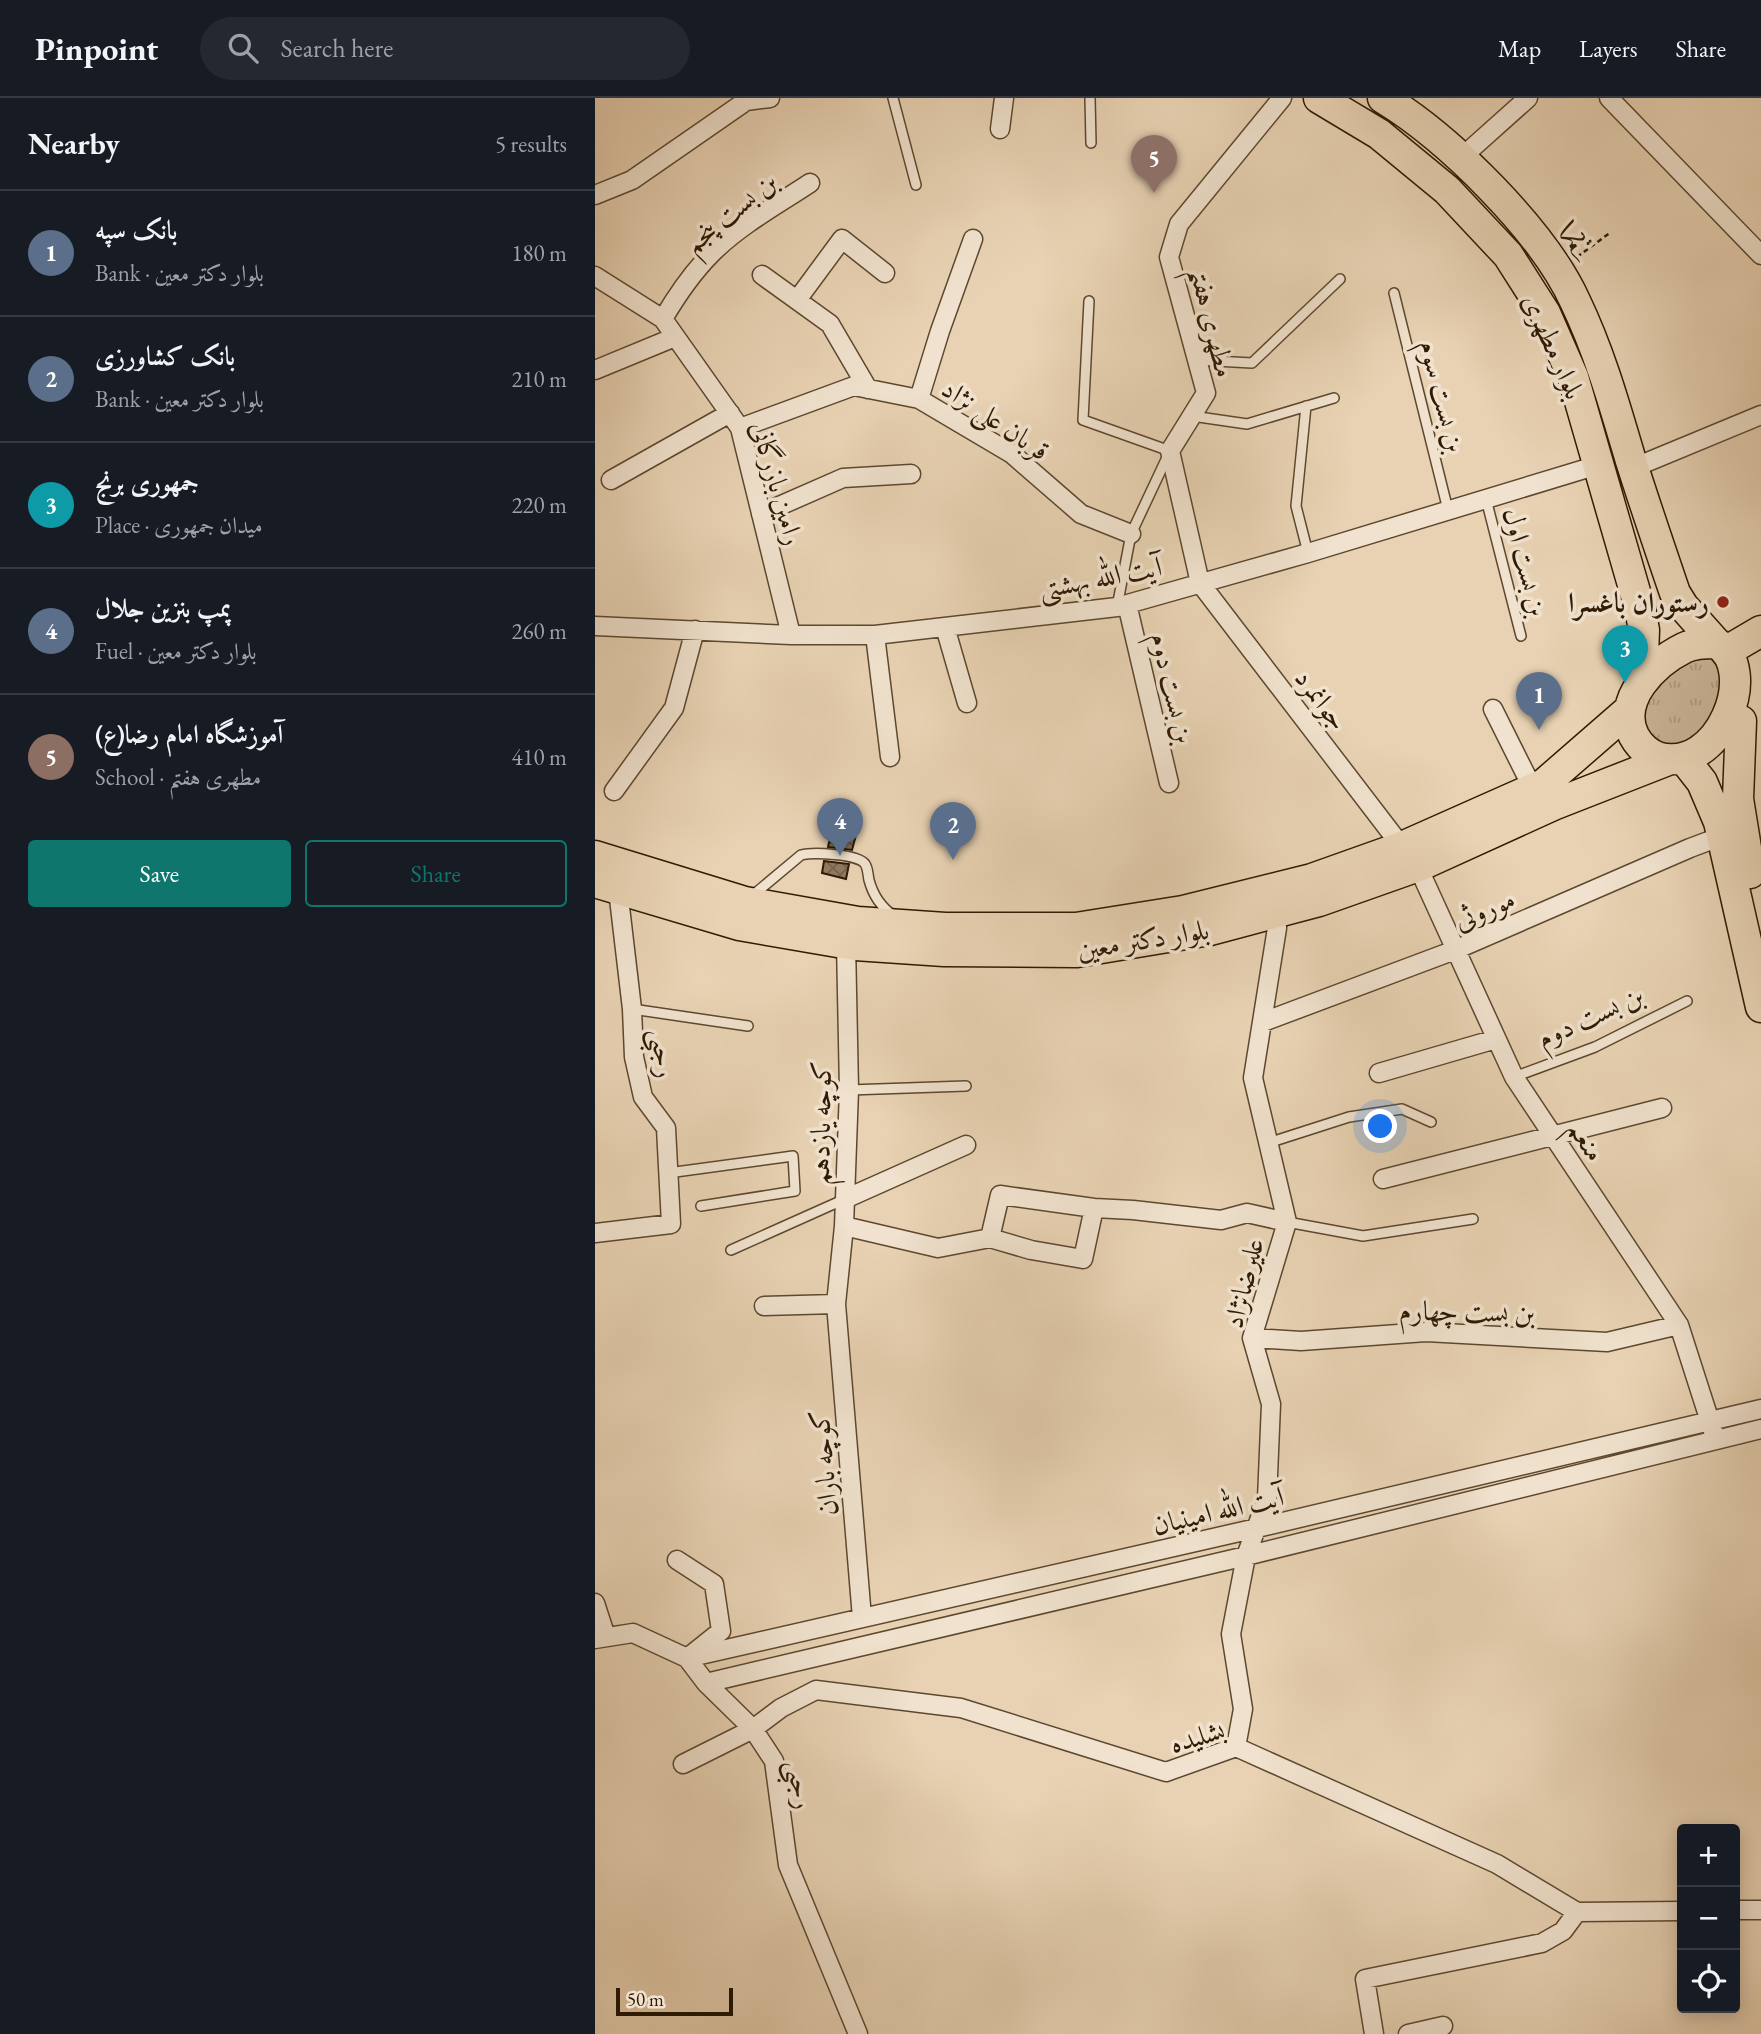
<!DOCTYPE html>
<meta charset="utf-8">
<style>
body{margin:0;font-family:"EB Garamond",Amiri,serif;background:#242831;color:#f1f3f6}
.controls{position:absolute;right:21px;bottom:21px;display:grid;overflow:hidden;border-radius:7px;box-shadow:0 4px 18px #0003}
.controls button{width:63px;height:63px;display:grid;place-items:center;padding:0;border:0;border-bottom:2px solid #363941;background:#171b24;color:#f1f3f6;font:35px sans-serif}
.scale{position:absolute;left:21px;bottom:18px;width:117px;box-sizing:border-box;padding-left:7px;border:4px solid #2f1a03;border-top:0;font-size:19px;line-height:24px;white-space:nowrap;color:#2f1a03;-webkit-text-stroke:5px #f0e2ce;paint-order:stroke}
.you{position:absolute;left:786px;top:1029px;width:24px;height:24px;margin:-18px;border:5px solid #fff;border-radius:50%;background:#1a73e8;box-shadow:0 0 0 10px #1a73e833}
.badge{display:grid;place-items:center;width:46px;height:46px;border-radius:50%;background:#0f766e;color:#fff;font-size:23px;font-weight:700}
.pin{position:absolute;translate:-50% -58px;filter:drop-shadow(0 2px 4px #0008)}
.pin::after{content:'';position:absolute;top:37px;width:24px;height:21px;background:inherit;clip-path:polygon(0 0,100% 0,50% 100%)}
.list{margin:0;padding:0;list-style:none}
h2{display:flex;justify-content:space-between;align-items:center;height:91px;margin:0;padding:0 28px;font-size:30px}
h2 small{font-size:23px;font-weight:400;color:#9ea1a6}
.list li{display:grid;grid-template-columns:46px 1fr auto;gap:21px;align-items:center;box-sizing:border-box;height:126px;padding:0 28px;border-top:2px solid #363941}
.list b{display:block;font-size:26px;white-space:nowrap}
.list p{margin:0;font-size:23px;white-space:nowrap;color:#9ea1a6}
.list em{font-size:23px;font-style:normal;color:#9ea1a6}
.actions{display:flex;gap:14px;padding:21px 28px}
.actions a{flex:1;padding:16px 0;border:2px solid #0f766e;border-radius:7px;text-align:center;font-size:24px;color:#0f766e}
.actions .main{background:#0f766e;color:#fff}
.icon{flex:none;width:38px;height:38px;fill:none;stroke:currentColor;stroke-width:2;stroke-linecap:round;stroke-linejoin:round}
.map{position:relative;flex:none;width:1166px;height:1936px;overflow:hidden}
header{display:flex;align-items:center;gap:42px;box-sizing:border-box;height:98px;padding:0 35px;background:#171b24;border-bottom:2px solid #363941}
header strong{font-size:33px}
nav{display:flex;gap:38px;margin-inline-start:auto;font-size:24px}
.search{width:490px;height:63px;background:#242831;display:flex;align-items:center;gap:18px;box-sizing:border-box;padding:0 24px;border-radius:38px;color:#9ea1a6;font-size:26px}
main{display:flex}
aside{flex:1;background:#171b24}
.map>svg:first-child{display:block}
.grass{fill:url(#grass-tufts);stroke:#7c664c;stroke-width:2}
.building{fill:url(#building-cross-hatch);stroke:#2f1a03;stroke-width:2}
.lines{fill:none;stroke-linecap:round;stroke-linejoin:round}
.lane-casing{stroke:#5d482f;stroke-width:12}
.street-casing{stroke:#5d482f;stroke-width:21}
.primary-casing{stroke:#2f1a03;stroke-width:33}
.path{stroke:#2f1a03;stroke-width:2.5;stroke-dasharray:5 3.5;stroke-linecap:butt}
.lane{stroke:#f0e2ce;stroke-width:9}
.street{stroke:#f0e2ce;stroke-width:18}
.primary{stroke:#e8d2b3;stroke-width:30}
.poi-dot{fill:#8f2418;stroke:#f0e2ce;stroke-width:2.5}
.labels{text-anchor:middle;dominant-baseline:central;stroke-width:7;stroke-linejoin:round;paint-order:stroke}
.street-label{font-size:28px;fill:#2f1a03;stroke:#f0e2ce}
.poi-label{font-size:28px;font-weight:bold;fill:#2f1a03;stroke:#f0e2ce;text-anchor:end}
</style>
<header>
<strong>Pinpoint</strong>
<div class="search"><svg class="icon" aria-label="search" viewBox="0 0 24 24"><circle cx="10" cy="10" r="6"/><path d="M15 15l6 6"/></svg>Search here</div>
<nav><a>Map</a><a>Layers</a><a>Share</a></nav>
</header>
<main>
<aside>
<h2>Nearby<small>5 results</small></h2>
<ul class="list">
<li><span class="badge" style="background:#5c6f8a">1</span><div><b>بانک سپه</b><p>Bank · بلوار دکتر معین</p></div><em>180 m</em></li>
<li><span class="badge" style="background:#5c6f8a">2</span><div><b>بانک کشاورزی</b><p>Bank · بلوار دکتر معین</p></div><em>210 m</em></li>
<li><span class="badge" style="background:#0f9aa8">3</span><div><b>جمهوری برنج</b><p>Place · میدان جمهوری</p></div><em>220 m</em></li>
<li><span class="badge" style="background:#5c6f8a">4</span><div><b>پمپ بنزین جلال</b><p>Fuel · بلوار دکتر معین</p></div><em>260 m</em></li>
<li><span class="badge" style="background:#8d6e63">5</span><div><b>آموزشگاه امام رضا(ع)</b><p>School · مطهری هفتم</p></div><em>410 m</em></li>
</ul>
<div class="actions"><a class="main">Save</a><a>Share</a></div>
</aside>
<div class="map">
<svg width="1166" height="1936" viewBox="0 0 1166 1936">
<defs>
<pattern id="grass-tufts" width="24" height="20" patternUnits="userSpaceOnUse" patternTransform="scale(1.75)"><rect width="24" height="20" fill="#c9b395"/><path d="M3 7l-1-3M5 7V3M7 7l1-3M15 17l-1-3M17 17v-4M19 17l1-3" fill="none" stroke="#ad997f"/></pattern>
<pattern id="building-cross-hatch" width="8" height="8" patternUnits="userSpaceOnUse" patternTransform="scale(1.75)"><rect width="8" height="8" fill="#8f7a5f"/><path d="M0 0l8 8M0 8l8-8" fill="none" stroke="#75634c"/></pattern>
</defs>
<rect width="100%" height="100%" fill="#e8d2b3"/>
<filter id="stains"><feTurbulence type="fractalNoise" baseFrequency=".00286" numOctaves="4"/><feColorMatrix values="0 0 0 0 .2 0 0 0 0 .09 0 0 0 0 .02 0 0 0 .5 -.17"/></filter>
<radialGradient id="worn" r=".72"><stop offset=".6" stop-color="#630" stop-opacity="0"/><stop offset="1" stop-color="#630" stop-opacity=".3"/></radialGradient>
<path class="grass" d="M1100,555L1132,558V625L1074,652L1044,630L1047,599Z"/>
<path class="building" d="M237,732L261,737L257,752L233,749Z
M229,763L254,766L251,781L227,775Z"/>
<g class="lines">
<defs>
<path id="lane" d="M298,0L321,87
M495,0L496,45
M799,195L853,412
M494,203L488,322L575,353L536,436L522,509
M602,262L657,265L745,181
M711,308L701,408L713,455
M597,318L652,326L739,300
M891,401L926,538
M157,798L206,757C218,754 264,756 270,766C273,770 273,778 274,782C278,797 287,810 299,818
M37,911L153,928
M919,979L1000,949L1092,903
M254,992L371,988
M673,1045L754,1019L807,1011L836,1024
M73,1075L198,1058L200,1093L106,1108
M692,1124L768,1138L878,1121
M136,1152L250,1101"/>
<path id="street" d="M687,0L584,126L574,159L611,295L575,353L605,485L807,749
M1014,0L1166,157
M405,31L409,0
M876,51L933,0
M0,97L37,82L151,3L175,0
M167,177L235,226L273,291
M0,178L68,221L145,330L196,537
M202,202L247,141L290,175
M68,221C82,197 97,175 117,155C145,127 182,107 215,85
M0,272L80,239
M324,301L345,233L378,141
M145,330L259,288L324,301L417,356L486,416L536,436
M1038,370L1166,317
M16,382L135,315
M166,416L248,380L316,376
M532,506L574,685
M0,528L196,537H280L522,509L713,455L1003,367
M350,529L372,605
M280,537L295,659
M898,611L938,691
M19,693L79,610L100,532
M823,769L919,979L1084,1227L1118,1333
M251,845L254,992L249,1128L241,1206L267,1520
M668,924L860,852L1095,750L1127,738
M784,975L901,941
M788,1081L1067,1010
M250,1101L371,1047
M499,1110L488,1161L436,1152L395,1140L405,1097L499,1110L538,1112L626,1122L652,1115L692,1124
M249,1128L343,1150L395,1140
M0,1135L76,1126L71,1030L48,999L39,959L37,911L23,792
M169,1208L241,1206
M657,1240L706,1243L831,1234L1012,1244L1084,1227
M82,1462L119,1486L126,1533L96,1557
M0,1505L11,1539
M0,1541L38,1535L92,1560L111,1585L158,1631L179,1663L193,1767L263,1936
M92,1560L662,1430L1166,1311
M111,1585L651,1458L1166,1331
M641,1649L648,1611L636,1536L651,1458L672,1401L676,1306L657,1240L692,1124L658,980L682,830L681,816
M88,1666L158,1631L186,1610L221,1592L366,1610L571,1674L641,1649L902,1766L982,1814L1087,1813
M1140,1812H1166
M779,1936L770,1881L947,1845L968,1833L982,1814
M813,1936L848,1928"/>
<path id="primary" d="M724,0L784,36L852,92L913,157L950,215L978,279L1045,511L1049,532L1047,583
M788,0C854,40 948,133 980,203C1005,255 1020,309 1036,363C1050,407 1065,451 1080,495L1088,508L1121,545
M1121,545C1166,570 1125,678 1062,659C1052,655 1044,647 1039,638C1021,602 1059,565 1089,550C1099,545 1110,545 1121,545Z
M1137,550L1166,533
M1146,623L1143,701L1155,775
M1089,661L1107,684L1124,724L1166,909
M0,758L150,804L263,824L350,830H481L588,813L717,781L807,749L949,686L1034,612
M0,784L144,827L260,847L349,853L482,854L615,832L724,803L826,767L958,707L1073,662"/>
</defs>
<use href="#lane" class="lane-casing"/>
<use href="#street" class="street-casing"/>
<use href="#primary" class="primary-casing"/>
<path class="path" d="M982,159L1016,134"/>
<use href="#lane" class="lane"/>
<use href="#street" class="street"/>
<use href="#primary" class="primary"/>
</g>
<circle class="poi-dot" cx="1128" cy="504" r="7"/>
<g class="labels">
<g class="street-label">
<text transform="translate(135 114) rotate(-39)">بن بست پنجم</text>
<text transform="translate(977 138) rotate(-36)">یکم</text>
<text transform="translate(618 224) rotate(76)">مطهری هفتم</text>
<text transform="translate(959 248) rotate(66)">بلوار مطهری</text>
<text transform="translate(848 298) rotate(76)">بن بست سوم</text>
<text transform="translate(401 321) rotate(34)">قربان علی نژاد</text>
<text transform="translate(183 385) rotate(74)">رامین بازرگانی</text>
<text transform="translate(931 464) rotate(76)">بن بست اول</text>
<text transform="translate(505 479) rotate(-11)">آیت الله بهشتی</text>
<text transform="translate(578 590) rotate(77)">بن بست دوم</text>
<text transform="translate(727 601) rotate(53)">جوانمرد</text>
<text transform="translate(889 811) rotate(-23)">موروثی</text>
<text transform="translate(548 841) rotate(-9)">بلوار دکتر معین</text>
<text transform="translate(995 918) rotate(-24)">بن بست دوم</text>
<text transform="translate(69 955) rotate(82)">رجبی</text>
<text transform="translate(225 1025) rotate(-89)">کوچه یازدهم</text>
<text transform="translate(992 1042) rotate(56)">منعم</text>
<text transform="translate(648 1185) rotate(-76)">علیرضانژاد</text>
<text transform="translate(872 1213) rotate(1)">بن بست چهارم</text>
<text transform="translate(228 1365) rotate(-95)">کوچه باران</text>
<text transform="translate(623 1412) rotate(-13)">آیت الله امینیان</text>
<text transform="translate(602 1638) rotate(-16)">بشلیده</text>
<text transform="translate(206 1686) rotate(79)">رجبی</text>
</g>
<g class="poi-label">
<text x="1114" y="504">رستوران باغسرا</text>
</g>
</g>
<rect width="100%" height="100%" filter="url(#stains)"/>
<rect width="100%" height="100%" fill="url(#worn)"/>
</svg>
<div class="controls">
<button>+</button>
<button>−</button>
<button><svg class="icon" aria-label="locate" viewBox="0 0 24 24"><circle cx="12" cy="12" r="6"/><path d="M12 2v4M12 18v4M2 12h4M18 12h4"/></svg></button>
</div>
<div class="scale">50 m</div>
<div class="you"></div>
<div class="pin badge" style="left:944px;top:632px;background:#5c6f8a">1</div>
<div class="pin badge" style="left:358px;top:762px;background:#5c6f8a">2</div>
<div class="pin badge" style="left:1030px;top:585px;background:#0f9aa8">3</div>
<div class="pin badge" style="left:245px;top:758px;background:#5c6f8a">4</div>
<div class="pin badge" style="left:559px;top:95px;background:#8d6e63">5</div>
</div>
</main>
